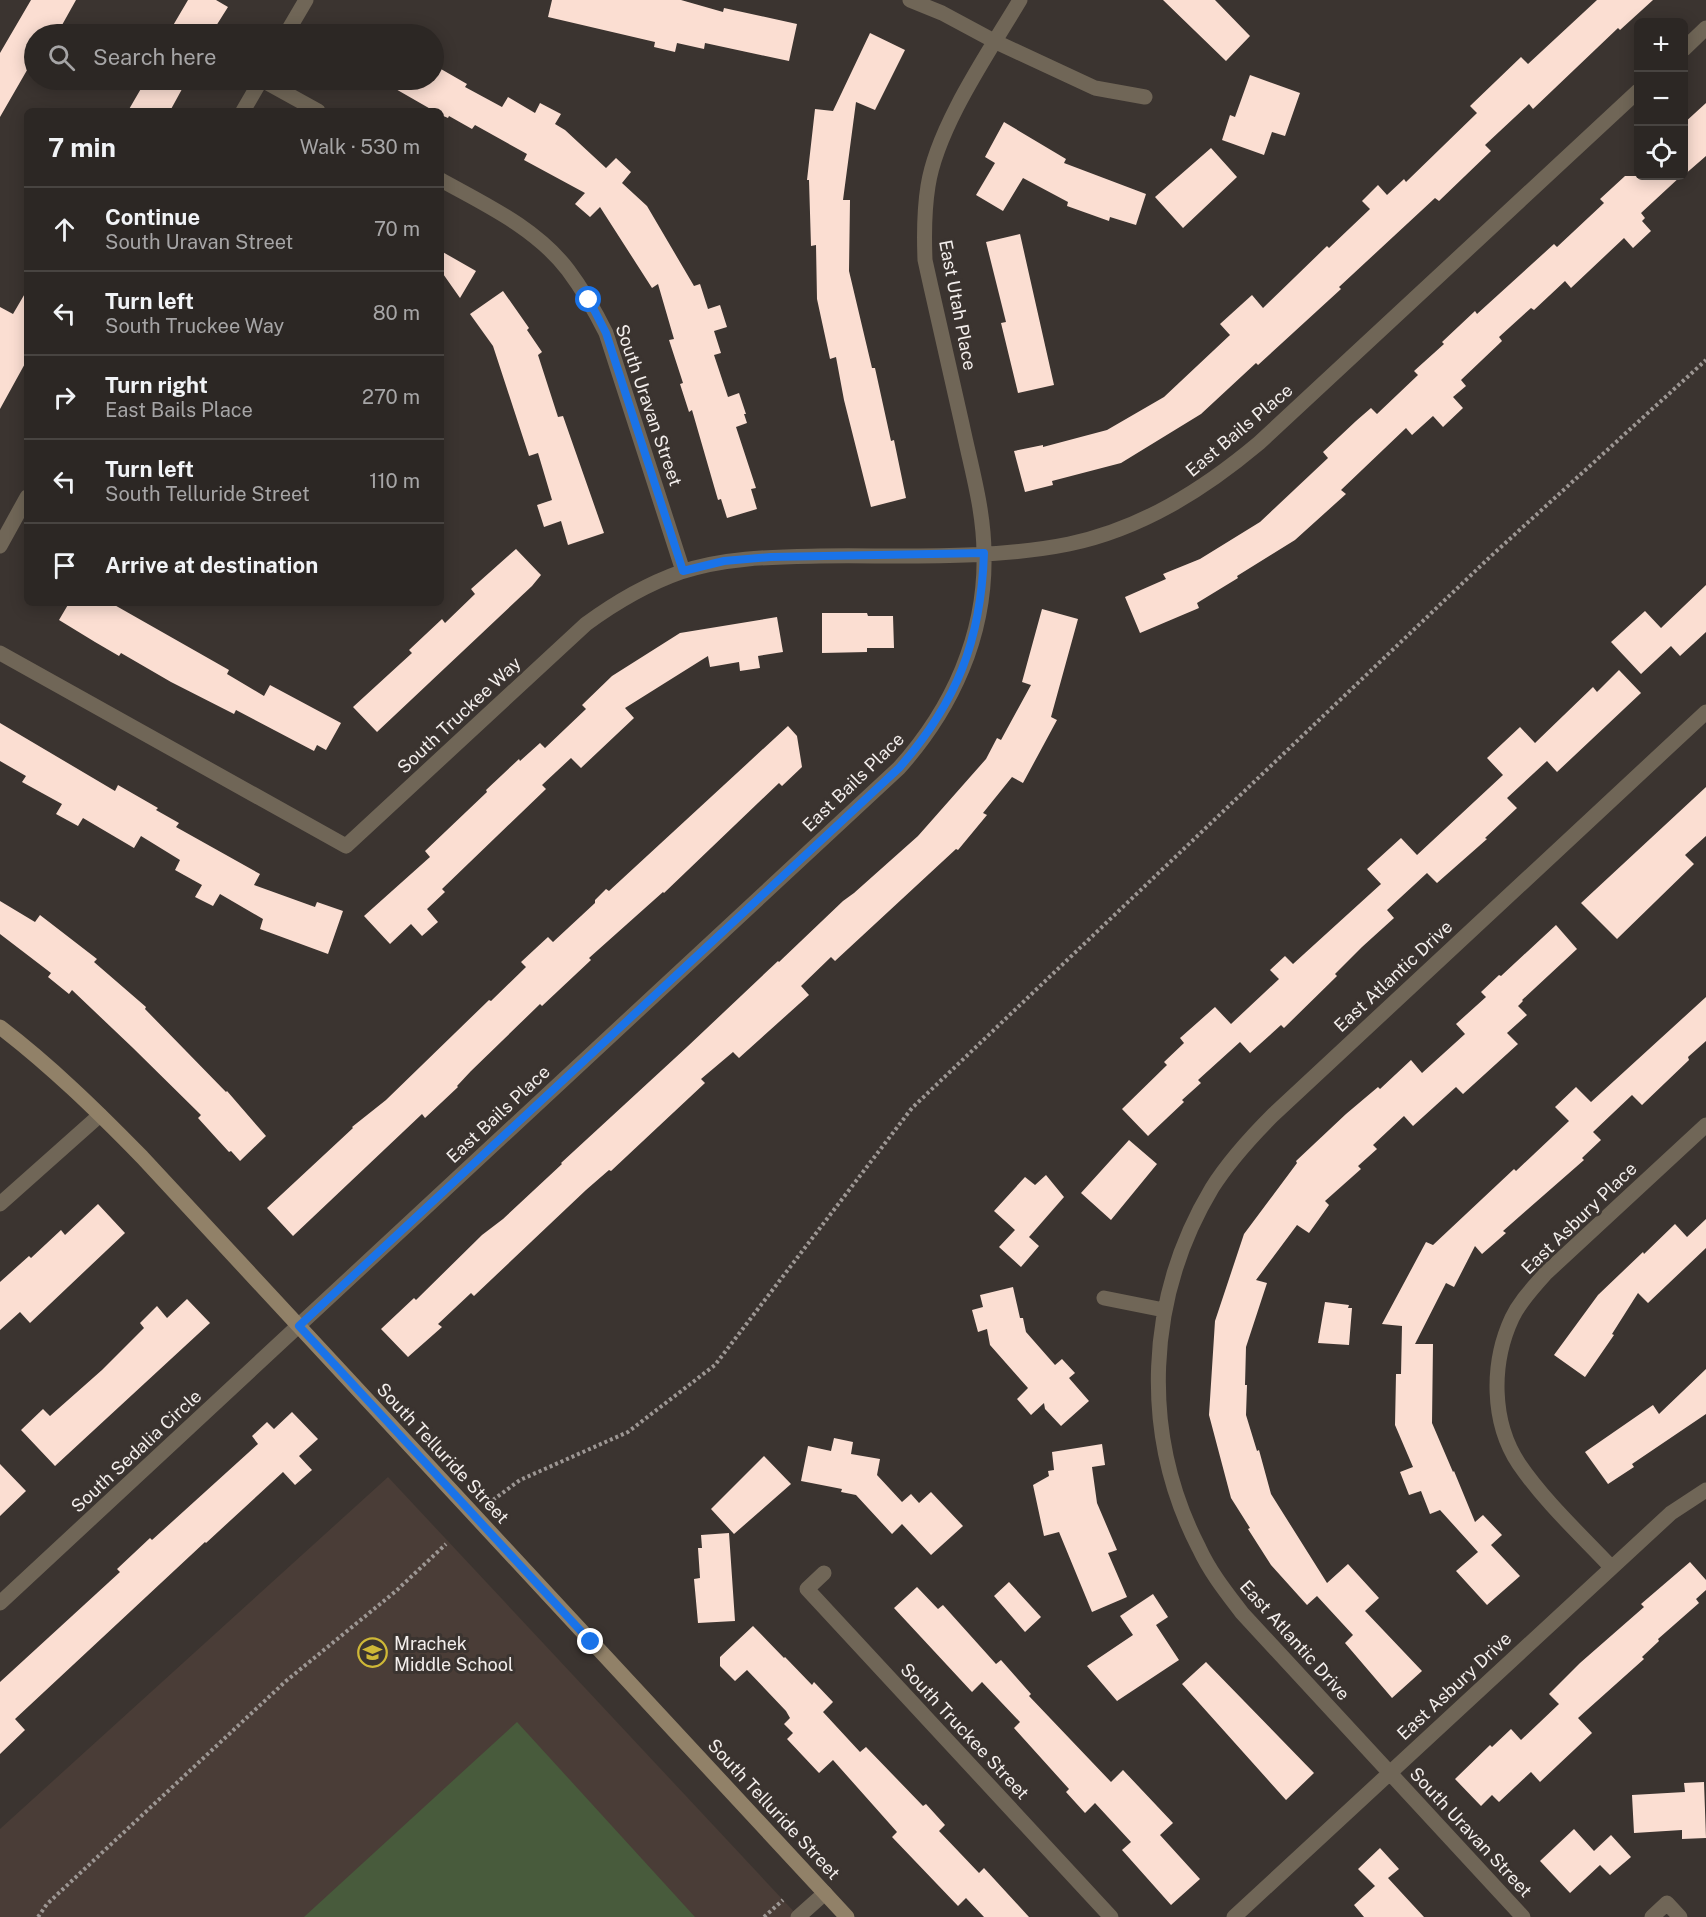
<!DOCTYPE html>
<meta charset="utf-8">
<style>
body{margin:0;font-family:"Public Sans",sans-serif;background:#342f2c;color:#f1f3f6}
.controls{position:absolute;right:18px;top:18px;display:grid;overflow:hidden;border-radius:9px;box-shadow:0 3px 15px #0003}
.controls button{width:54px;height:54px;display:grid;place-items:center;padding:0;border:0;border-bottom:2px solid #484441;background:#2c2724;color:#f1f3f6;font:30px sans-serif}
.stop{position:absolute;width:18px;height:18px;margin:-14px;border:4px solid #1a73e8;border-radius:50%;background:#fff}
.stop.end{background:#1a73e8;border-color:#fff;box-shadow:0 2px 6px #0008}
.list{margin:0;padding:0;list-style:none}
h2{display:flex;justify-content:space-between;align-items:center;height:78px;margin:0;padding:0 24px;font-size:26px}
h2 small{font-size:20px;font-weight:400;color:#a6a5a6}
.list li{display:grid;grid-template-columns:39px 1fr auto;gap:18px;align-items:center;box-sizing:border-box;height:84px;padding:0 24px;border-top:2px solid #484441}
.list b{display:block;font-size:22px;white-space:nowrap}
.list p{margin:0;font-size:20px;white-space:nowrap;color:#a6a5a6}
.list em{font-size:20px;font-style:normal;color:#a6a5a6}
.icon{flex:none;width:33px;height:33px;fill:none;stroke:currentColor;stroke-width:2;stroke-linecap:round;stroke-linejoin:round}
.map{position:relative;flex:none;width:1706px;height:1917px;overflow:hidden}
.search{position:absolute;background:#2c2724;box-shadow:0 3px 15px #0003;left:24px;top:24px;width:420px;height:66px;display:flex;align-items:center;gap:15px;box-sizing:border-box;padding:0 21px;border-radius:33px;color:#a6a5a6;font-size:22px}
.panel{position:absolute;background:#2c2724;box-shadow:0 3px 15px #0003;left:24px;top:108px;width:420px;height:498px;border-radius:9px}
.map>svg:first-child{display:block}
.built{fill:#4a3d37}
.pitch{fill:#485b3c}
.building{fill:#fbded2}
.lines{fill:none;stroke-linecap:round;stroke-linejoin:round}
.path{stroke:#9d9794;stroke-width:4;stroke-dasharray:3 3;stroke-linecap:butt}
.lane{stroke:#706657;stroke-width:15}
.street{stroke:#706657;stroke-width:15}
.secondary{stroke:#918168;stroke-width:15}
.route{stroke:#1a73e8;stroke-width:8}
.labels{text-anchor:middle;dominant-baseline:central;stroke-width:6;stroke-linejoin:round;paint-order:stroke}
.street-label{font-size:18px;fill:#f3eeec;stroke:#3b3430}
.poi-label{font-size:18px;fill:#f3eeec;stroke:#3b3430;text-anchor:start}
</style>
<div class="map">
<svg width="1706" height="1917" viewBox="0 0 1706 1917">
<rect width="100%" height="100%" fill="#3b3430"/>
<path class="built" d="M388,1477L799,1917H0V1829Z"/>
<path class="pitch" d="M517,1722L695,1917H304Z"/>
<path class="building" d="M31,0H76L57,34H34V58L0,117V53Z
M188,0H216L228,7L211,34H168Z
M552,0H681L723,12L724,8L797,24L789,61L705,43L704,49L677,43L675,52L654,47L655,42L548,17Z
M1163,0H1215L1250,36L1226,61Z
M1597,0H1653L1620,30L1618,28L1533,109L1529,104L1485,145L1491,151L1439,201L1435,198L1339,287L1341,289L1258,365L1256,363L1201,414L1121,463L1052,481L1053,485L1025,492L1014,451L1043,445V447L1107,430L1164,397L1230,335L1220,324L1252,295L1263,308L1327,246L1329,248L1370,209L1362,201L1378,185L1387,195L1404,179L1406,182L1477,113L1470,106L1521,57L1528,64Z
M870,33L905,50L875,110L856,102L843,200H850L849,271L872,368H875L891,441L894,440L906,498L871,507L844,400L836,357L830,359L817,299L816,245L811,246L809,180H807L815,109L833,111Z
M434,65L467,84L465,87L502,107L508,97L535,113L540,103L561,114L555,124L565,130L606,168L616,158L631,172L622,183L647,206L694,286L700,284L708,309L720,305L727,327L714,331L721,353L714,355L728,397L739,393L746,414H744L747,423L736,427L756,488L751,489L757,509L727,518L721,499L718,500L692,410L689,412L680,384L683,383L669,340L674,339L658,284L652,288L600,207L590,217L575,204L585,193L524,160L527,154L475,125L472,129L449,116L448,118L441,115V111H434L380,80H434Z
M1250,75L1300,93L1285,136L1272,132L1264,155L1222,140L1230,115L1235,117Z
M146,80H187L170,111H128Z
M1706,103V156L1683,176V124Z
M1004,122L1066,159L1064,163L1146,194L1136,225L1110,217L1109,221L1067,206L1068,202L1023,178L1003,211L976,195L995,163L985,157Z
M1211,148L1237,177L1183,228L1155,197Z
M1625,176H1681L1641,213L1645,218L1642,221L1651,231L1633,248L1624,238L1571,288L1565,281L1534,310L1531,308L1499,337L1502,341L1461,380L1466,386L1453,397L1463,408L1443,427L1433,416L1412,435L1406,428L1341,490L1346,494L1295,540L1237,576L1238,578L1197,603L1199,608L1140,633L1125,597L1166,579L1163,574L1200,559L1260,522L1328,458L1323,452L1356,421L1371,408L1377,414L1418,375L1414,371L1444,344L1442,342L1475,311L1477,314L1554,244L1557,247L1604,203L1600,199Z
M1020,234L1054,385L1018,393L1001,323L1006,322L986,242Z
M441,251L476,271L460,298L441,271Z
M27,290V360L0,409V307L13,314Z
M503,291L529,328L527,330L542,352L538,355L558,417L563,416L604,533L568,545L561,521L544,527L537,505L552,500L538,453L529,456L493,346L470,314Z
M516,549L541,575L532,586L377,732L353,707L412,653L409,650L442,619L445,623L475,594L471,589Z
M1706,585V632L1680,656L1671,646L1641,674L1611,642L1645,611L1661,628Z
M69,603H111L229,670L227,674L264,696L270,685L341,723L326,750L317,745L314,751L236,710L234,714L171,682L121,653L119,656L95,642L59,620Z
M1042,609L1078,619L1051,717L1057,720L1023,783L1012,777L983,813L987,815L958,850L956,849L835,961L831,957L801,986L809,995L739,1058L733,1052L701,1079L705,1083L643,1141L611,1171L609,1170L586,1190L474,1296L471,1293L438,1324L442,1327L408,1357L381,1329L414,1298L416,1300L482,1235L503,1219L562,1164L561,1163L687,1047L778,961L779,962L843,901L854,893L918,836L986,759L997,738L1001,740L1031,685L1022,682Z
M822,613H867L868,616H893L894,648H867V652L822,653Z
M777,617L783,652L758,656L760,668L740,671L739,662L710,667L708,656L625,708L634,718L581,768L571,758L542,785L546,789L442,889L445,892L427,909L438,922L422,936L411,924L390,944L364,916L430,857L425,851L487,792L486,790L519,759L520,761L540,743L545,748L586,709L582,705L612,676L680,633Z
M1619,670L1641,693L1557,772L1547,761L1507,798L1517,808L1485,838L1487,839L1437,883L1427,873L1387,910L1394,918L1362,947L1335,974L1337,976L1284,1028L1281,1025L1250,1053L1240,1042L1198,1080L1201,1083L1182,1100L1184,1102L1148,1136L1122,1109L1167,1065L1164,1062L1184,1043L1180,1038L1215,1007L1231,1024L1279,979L1270,970L1285,956L1293,964L1381,884L1367,869L1401,838L1417,855L1503,775L1487,758L1520,727L1535,743L1593,687L1597,692Z
M0,723L115,791L118,785L158,808L156,810L179,823L176,827L260,874L254,885L315,907L317,902L343,911L328,954L260,929L263,919L220,894L213,906L195,897L202,885L175,870L180,860L141,836L134,848L83,818L78,826L56,814L62,804L22,782L26,776L0,761Z
M788,726L797,736L802,767L782,786L779,783L664,893L663,892L589,958L591,960L542,1006L540,1004L471,1071L457,1086L458,1087L425,1118L422,1114L293,1236L267,1208L353,1128L352,1127L386,1100L489,1000L491,1001L526,967L521,962L548,937L553,942L595,903V900L606,889L609,891Z
M1706,787V836L1685,855L1694,864L1617,939L1581,903Z
M0,901L35,922L40,915L97,959L94,962L146,1007L145,1009L226,1092L227,1091L266,1136L240,1161L231,1151L229,1152L198,1118L201,1115L133,1048L72,990L69,994L48,977L51,973L0,934Z
M1556,925L1577,949L1522,1000L1523,1001L1518,1006L1527,1015L1507,1033L1518,1044L1463,1094L1456,1087L1413,1126L1404,1116L1373,1145L1377,1149L1358,1166L1361,1169L1325,1201L1329,1205L1309,1233L1297,1225L1256,1280L1267,1283L1246,1347L1245,1385H1247L1246,1415L1257,1451L1259,1450L1271,1494L1327,1583L1348,1564L1379,1598L1365,1611L1422,1671L1392,1698L1345,1643L1353,1635L1317,1596L1307,1605L1271,1565L1248,1529L1250,1528L1231,1498L1209,1415L1215,1321L1244,1234L1297,1163L1296,1161L1346,1114L1378,1087L1380,1089L1411,1060L1422,1073L1465,1034L1456,1024L1486,997L1481,992L1499,975L1501,976Z
M1706,997V1041L1688,1057L1689,1060L1642,1105L1632,1095L1593,1132L1601,1140L1582,1158L1584,1160L1503,1231L1506,1233L1482,1254L1475,1246L1454,1287L1446,1283L1415,1344H1433L1432,1423L1453,1472L1454,1471L1475,1522L1483,1515L1502,1535L1491,1545L1520,1576L1487,1605L1456,1571L1478,1552L1440,1510L1430,1514L1421,1491L1409,1495L1400,1472L1413,1467L1395,1425L1396,1374H1401L1402,1326L1382,1324L1426,1242L1433,1245L1514,1169L1516,1171L1569,1121L1555,1107L1576,1087L1591,1102Z
M1129,1140L1157,1164L1111,1220L1081,1193Z
M1046,1175L1064,1197L1029,1237L1039,1246L1021,1267L999,1247L1015,1230L994,1211L1025,1177L1035,1185Z
M98,1204L125,1233L30,1323L20,1312L0,1330V1282L29,1256L31,1258L61,1230L65,1235Z
M1706,1219V1248L1648,1303L1638,1293L1612,1334L1614,1335L1585,1377L1554,1355L1598,1295L1643,1252L1644,1254L1675,1224L1687,1237Z
M1013,1287L1020,1318H1023L1026,1332L1055,1365L1062,1359L1075,1373L1069,1378L1089,1401L1061,1426L1045,1409L1044,1403L1031,1415L1017,1399L1028,1388L990,1345L987,1329L978,1332L972,1310L983,1307L980,1295Z
M187,1299L210,1323L55,1466L21,1430L43,1409L50,1416L102,1370L144,1328L140,1323L157,1306L167,1318Z
M1325,1302L1349,1305L1348,1308H1352L1349,1345L1318,1343Z
M1706,1369V1414L1632,1464L1634,1467L1608,1484L1585,1452L1653,1405L1659,1414Z
M292,1412L318,1439L299,1456L312,1470L295,1485L283,1472L206,1543L205,1542L15,1719L25,1730L0,1754V1682L120,1572L117,1569L150,1538L152,1540L258,1444L252,1436L267,1422L274,1429Z
M834,1438L853,1442L851,1454L880,1459L877,1475L902,1502L911,1494L919,1503L931,1492L963,1526L931,1555L902,1524L892,1534L856,1495L841,1492L842,1489L801,1481L808,1446L831,1451Z
M1102,1444L1105,1465L1092,1467L1097,1503L1117,1550L1108,1553L1127,1597L1092,1612L1059,1532L1044,1536L1033,1485L1049,1476L1048,1471L1054,1470L1052,1452Z
M764,1456L791,1484L734,1534L711,1509Z
M0,1464L26,1491L0,1516Z
M729,1533L735,1621L698,1623L694,1579L700,1578L698,1548H702L701,1535Z
M1690,1562L1706,1580V1590L1696,1599L1699,1603L1658,1639L1659,1641L1642,1657L1644,1659L1578,1718L1592,1733L1540,1782L1531,1772L1499,1802L1492,1795L1481,1806L1455,1779L1490,1745L1492,1747L1511,1729L1521,1740L1559,1704L1549,1694L1580,1663L1644,1607L1641,1604Z
M1009,1582L1041,1617L1025,1632L994,1596Z
M917,1587L938,1609L943,1605L996,1664L1001,1660L1031,1694L1029,1696L1111,1782L1123,1770L1173,1823L1160,1835L1200,1879L1171,1905L1122,1850L1131,1842L1095,1803L1085,1813L1066,1792L1069,1789L1014,1728L1020,1722L982,1682L972,1692L894,1608Z
M1153,1594L1168,1617L1156,1625L1179,1660L1117,1701L1087,1666L1133,1635L1120,1616Z
M753,1626L784,1658L785,1657L812,1685L814,1682L833,1702L823,1712L860,1752L866,1747L923,1806L926,1804L945,1825L939,1831L979,1873L984,1868L1029,1917H984L966,1898L958,1906L892,1837L897,1832L833,1760L819,1773L787,1739L793,1733L784,1724L790,1718L786,1711L747,1670L735,1681L720,1666V1657Z
M1206,1662L1314,1773L1286,1800L1182,1684Z
M1704,1782L1706,1838L1682,1839V1830L1634,1833L1632,1795L1685,1792L1684,1783Z
M1574,1829L1594,1851L1611,1835L1631,1857L1610,1875L1600,1865L1570,1893L1540,1861Z
M1380,1848L1399,1869L1388,1878L1424,1917H1364L1354,1905L1375,1886L1358,1869Z"/>
<g class="lines">
<path class="path" d="M493,1500L520,1480L628,1432L715,1365L912,1108L1490,557L1706,360
M38,1917L47,1904L286,1681L396,1591L446,1544
M764,1917L783,1900"/>
<path class="lane" d="M798,1917L825,1893"/>
<path class="street" d="M910,0L942,13L996,42L1095,88L1145,97
M286,34L306,0
M1684,49L1706,28
M262,80L318,111
M243,111L261,80
M441,180C486,205 536,228 568,270C583,290 595,311 606,333L683,571
M0,546L27,497
M0,653L346,846L586,624C616,602 647,584 681,572C726,557 774,557 820,556C901,555 990,560 1069,544C1141,529 1203,490 1259,443L1638,91
M0,1204L100,1115
M1104,1298L1164,1310
M1611,1567C1580,1534 1545,1502 1519,1464C1491,1422 1491,1363 1512,1318C1520,1301 1533,1288 1545,1274L1706,1125
M824,1573L807,1589L1111,1917
M0,1603L899,768C952,709 986,635 984,554C984,510 971,467 962,424C950,370 937,315 925,260C924,235 924,211 928,186C937,127 989,52 1020,0
M1234,1917L1671,1513L1706,1490
M1523,1917L1242,1613C1226,1592 1210,1572 1199,1548C1140,1434 1146,1298 1212,1188C1229,1161 1251,1137 1273,1115L1706,712
M1652,1917L1667,1903L1680,1917"/>
<path class="secondary" d="M0,1027C51,1066 97,1111 142,1157L847,1917"/>
</g>
<g class="lines">
<path class="route" d="M589,300L606,333L683,571L724,561L771,557L984,553C981,641 957,702 899,768L299,1326L591,1642"/>
</g>
<defs>
<symbol id="school-ring" viewBox="-11 -11 22 22"><circle r="9.5" fill="#3b3430" stroke="#cfb837" stroke-width="1.5"/><path d="M0-5L7-2L0 1L-7-2ZM-4 1L0 2.5L4 1V4Q0 6-4 4Z" fill="#cfb837"/></symbol>
</defs>
<g fill-rule="evenodd">
<use href="#school-ring" x="356" y="1636" width="33" height="33"/>
</g>
<g class="labels">
<g class="street-label">
<text transform="translate(958 305) rotate(79)">East Utah Place</text>
<text transform="translate(649 405) rotate(71)">South Uravan Street</text>
<text transform="translate(1239 430) rotate(-40)">East Bails Place</text>
<text transform="translate(459 715) rotate(-43)">South Truckee Way</text>
<text transform="translate(853 782) rotate(-44)">East Bails Place</text>
<text transform="translate(1393 976) rotate(-43)">East Atlantic Drive</text>
<text transform="translate(498 1114) rotate(-43)">East Bails Place</text>
<text transform="translate(1579 1218) rotate(-44)">East Asbury Place</text>
<text transform="translate(136 1451) rotate(-43)">South Sedalia Circle</text>
<text transform="translate(443 1453) rotate(47)">South Telluride Street</text>
<text transform="translate(1295 1640) rotate(48)">East Atlantic Drive</text>
<text transform="translate(1454 1686) rotate(-43)">East Asbury Drive</text>
<text transform="translate(965 1731) rotate(47)">South Truckee Street</text>
<text transform="translate(774 1809) rotate(47)">South Telluride Street</text>
<text transform="translate(1471 1832) rotate(47)">South Uravan Street</text>
</g>
<g class="poi-label">
<text x="394" y="1643">Mrachek<tspan x="394" dy="21">Middle School</tspan></text>
</g>
</g>
</svg>
<div class="controls">
<button>+</button>
<button>−</button>
<button><svg class="icon" aria-label="locate" viewBox="0 0 24 24"><circle cx="12" cy="12" r="6"/><path d="M12 2v4M12 18v4M2 12h4M18 12h4"/></svg></button>
</div>
<div class="stop" style="left:589px;top:300px"></div>
<div class="stop end" style="left:591px;top:1642px"></div>
<div class="search"><svg class="icon" aria-label="search" viewBox="0 0 24 24"><circle cx="10" cy="10" r="6"/><path d="M15 15l6 6"/></svg>Search here</div>
<section class="panel">
<h2>7 min<small>Walk · 530 m</small></h2>
<ul class="list">
<li><svg class="icon" aria-label="ahead" viewBox="0 0 24 24"><path d="M12 20V5M6 11l6-6 6 6"/></svg><div><b>Continue</b><p>South Uravan Street</p></div><em>70 m</em></li>
<li><svg class="icon" aria-label="left" viewBox="0 0 24 24"><path d="M17 20v-9H6M10 6l-5 5 5 5"/></svg><div><b>Turn left</b><p>South Truckee Way</p></div><em>80 m</em></li>
<li><svg class="icon" aria-label="right" viewBox="0 0 24 24"><path d="M7 20v-9h11M14 6l5 5-5 5"/></svg><div><b>Turn right</b><p>East Bails Place</p></div><em>270 m</em></li>
<li><svg class="icon" aria-label="left" viewBox="0 0 24 24"><path d="M17 20v-9H6M10 6l-5 5 5 5"/></svg><div><b>Turn left</b><p>South Telluride Street</p></div><em>110 m</em></li>
<li><svg class="icon" aria-label="arrive" viewBox="0 0 24 24"><path d="M6 21V4h12l-3 4 3 4H6"/></svg><div><b>Arrive at destination</b></div></li>
</ul>
</section>
</div>
